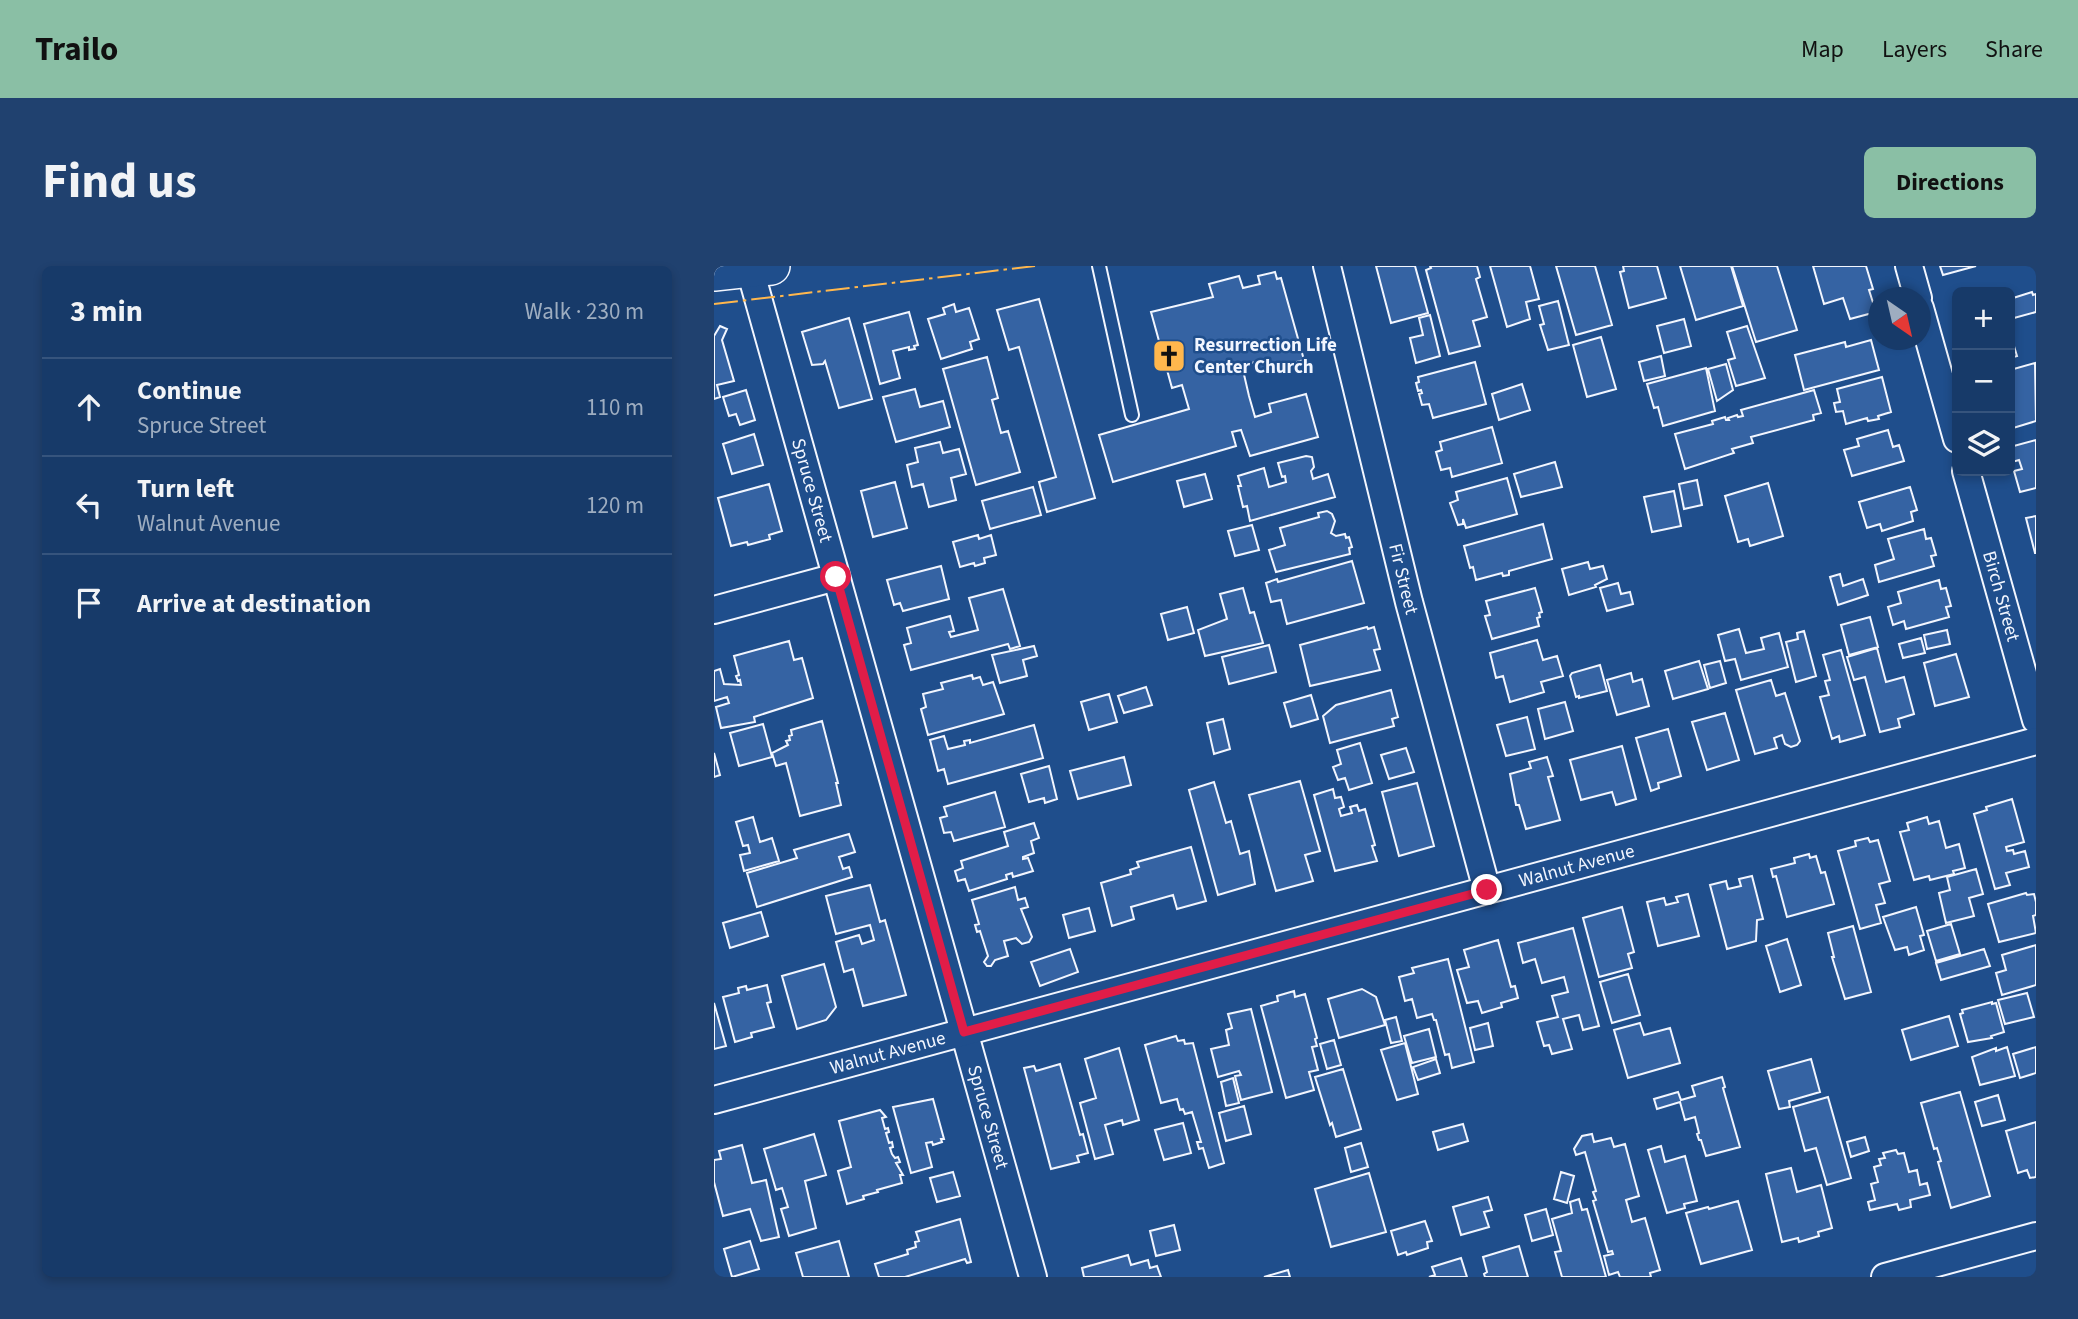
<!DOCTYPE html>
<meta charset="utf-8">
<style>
body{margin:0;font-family:"Source Sans 3",sans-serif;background:#20416f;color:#f1f3f6}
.controls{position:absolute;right:21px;top:21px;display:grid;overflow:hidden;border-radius:10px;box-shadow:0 4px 10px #0003}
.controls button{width:63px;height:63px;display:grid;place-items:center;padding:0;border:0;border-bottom:2px solid #36547d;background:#173a69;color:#f1f3f6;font:35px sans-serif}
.compass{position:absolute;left:1154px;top:21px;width:63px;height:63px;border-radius:50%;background:#173a69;box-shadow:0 4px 10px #0003;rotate:146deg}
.stop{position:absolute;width:21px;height:21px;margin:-16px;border:5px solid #e11d48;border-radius:50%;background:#fff}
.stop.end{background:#e11d48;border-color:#fff;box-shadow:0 2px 7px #0008}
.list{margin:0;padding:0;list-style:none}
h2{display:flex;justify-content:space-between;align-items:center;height:91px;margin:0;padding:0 28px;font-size:30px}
h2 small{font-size:23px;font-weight:400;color:#9eadc0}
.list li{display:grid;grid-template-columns:46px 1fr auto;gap:21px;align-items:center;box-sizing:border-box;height:98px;padding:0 28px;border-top:2px solid #36547d}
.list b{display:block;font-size:26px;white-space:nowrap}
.list p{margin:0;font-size:23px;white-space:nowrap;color:#9eadc0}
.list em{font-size:23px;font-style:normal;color:#9eadc0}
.icon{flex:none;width:38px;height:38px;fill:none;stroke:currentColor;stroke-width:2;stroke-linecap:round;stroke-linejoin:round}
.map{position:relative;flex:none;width:1322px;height:1011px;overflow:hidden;border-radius:10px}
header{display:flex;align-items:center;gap:42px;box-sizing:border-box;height:98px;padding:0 35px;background:#8abfa5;color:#111}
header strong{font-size:33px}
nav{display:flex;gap:38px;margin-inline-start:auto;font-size:24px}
.intro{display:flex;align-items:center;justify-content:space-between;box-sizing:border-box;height:168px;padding:0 42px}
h1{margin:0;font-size:49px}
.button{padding:18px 32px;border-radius:10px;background:#8abfa5;color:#111;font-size:24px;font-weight:700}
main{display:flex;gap:42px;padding:0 42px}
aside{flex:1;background:#173a69;border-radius:10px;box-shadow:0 4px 10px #0003}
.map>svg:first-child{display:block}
.building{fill:#3563a3;stroke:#f2f6ff;stroke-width:2}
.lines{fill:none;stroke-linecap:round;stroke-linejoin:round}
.lane-casing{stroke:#f2f6ff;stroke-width:16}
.street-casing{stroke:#f2f6ff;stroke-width:30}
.secondary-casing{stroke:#f2f6ff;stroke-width:40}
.lane{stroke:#1f4e8c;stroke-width:12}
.street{stroke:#1f4e8c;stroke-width:26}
.secondary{stroke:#1f4e8c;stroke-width:37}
.power{stroke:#ffb74d;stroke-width:2;stroke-dasharray:24 5 3.5 5;stroke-linecap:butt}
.route{stroke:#e11d48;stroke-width:9}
.labels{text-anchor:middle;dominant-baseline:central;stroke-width:5;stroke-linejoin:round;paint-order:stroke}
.poi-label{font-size:19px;font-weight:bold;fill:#f2f6ff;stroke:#1f4e8c;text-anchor:start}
.street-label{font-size:19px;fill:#f2f6ff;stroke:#1f4e8c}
</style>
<header>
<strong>Trailo</strong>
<nav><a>Map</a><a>Layers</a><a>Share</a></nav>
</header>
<div class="intro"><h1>Find us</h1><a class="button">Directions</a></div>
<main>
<aside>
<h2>3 min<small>Walk · 230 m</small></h2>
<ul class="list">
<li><svg class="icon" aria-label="ahead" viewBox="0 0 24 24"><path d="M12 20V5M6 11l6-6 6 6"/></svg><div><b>Continue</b><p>Spruce Street</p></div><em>110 m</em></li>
<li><svg class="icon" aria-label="left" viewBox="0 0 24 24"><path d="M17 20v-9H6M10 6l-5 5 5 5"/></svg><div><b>Turn left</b><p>Walnut Avenue</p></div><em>120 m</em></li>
<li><svg class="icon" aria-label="arrive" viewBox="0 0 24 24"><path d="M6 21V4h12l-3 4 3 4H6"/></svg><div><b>Arrive at destination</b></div></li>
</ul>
</aside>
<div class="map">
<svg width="1322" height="1011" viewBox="0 0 1322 1011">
<rect width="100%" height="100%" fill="#1f4e8c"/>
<path class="building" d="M662,0H701L714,47L677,57Z
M716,0H763L766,11L762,13L773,51L759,55L766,80L735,88L712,4L717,2Z
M776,0H816L825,33L812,36L816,53L793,61Z
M842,0H881L898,59L862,69Z
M909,0H943L952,32L915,42L906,6L910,5Z
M966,0H1017L1029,40L982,54Z
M1018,0H1063L1083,64L1042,76Z
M1099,0H1152L1159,23L1155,24L1162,46L1136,53L1129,32L1110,38Z
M1226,0H1262L1229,9Z
M561,6L563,13L567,12L590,94L544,107L541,96L528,100L535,130L541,151L557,146L555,138L592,128L604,171L536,190L527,164L518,166L522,180L399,216L385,169L475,143L468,119L458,122L437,46L499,31L495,18L525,10L529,22L546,18L544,10Z
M1318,26L1319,29L1322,28V46L1300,52L1296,33Z
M325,33L381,232L333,246L325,216L342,211L305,81L295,84L283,44Z
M844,35L855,79L834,84L826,59L830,58L825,40Z
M240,38L242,46L255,42L265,73L256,76L258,83L227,93L214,53L231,48L229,42Z
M195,46L204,79L200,80L201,83L195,84V81L179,85L186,112L166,118L150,58Z
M716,49L726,90L702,97L696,72L709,69L705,52Z
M135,52L158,133L125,142L111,95L109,98L98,99L88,66Z
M970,53L977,80L950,87L943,60Z
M6,60L13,63L8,74L20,115L3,119L6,131L0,133V70Z
M1033,60L1051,112L1022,120L1014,94L1021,92L1013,66Z
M1296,67L1303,90L1296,92Z
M887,71L902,123L873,131L859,79Z
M1157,74L1165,104L1090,124L1081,89L1131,76L1132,81Z
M947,90L951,110L930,115L925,96Z
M273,91L284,132L278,134L287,167L294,165L306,206L262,219L229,103Z
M761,96L772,138L719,152L715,138L708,139L705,128L708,127L707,124L704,125L702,117L705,116L704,111Z
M1321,97L1322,155L1296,163V104Z
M1012,98L1019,124L1003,135L994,103Z
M992,102L1001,145L949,160L944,141L940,142L933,118Z
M1168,111L1177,146L1164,150L1165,153L1154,155L1153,152L1132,158L1129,145L1122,146L1120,137L1126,136L1123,123Z
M808,118L816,144L785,154L778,128Z
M201,123L206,141L229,135L236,161L182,176L169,131Z
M32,124L41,154L26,159L22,148L15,150L9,131Z
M1100,124L1107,147L1099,149L1100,154L1037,171L1039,177L1018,183L1020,187L971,203L961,168L999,158L998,155L1011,151L1012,154H1015L1014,152L1023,149L1024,151L1029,150L1027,144Z
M778,161L788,197L738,211L736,202L727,204L722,186L728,184L726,176Z
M1174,164L1179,181L1185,179L1190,195L1138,210L1130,184L1145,180L1143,173Z
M40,168L49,199L18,208L9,178Z
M1322,174V222L1306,226L1300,205L1308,203L1305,194L1298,196L1296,181Z
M226,176L229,187L245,183L252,208L237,212L242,234L215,241L209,218L198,221L193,199L204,196L201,182Z
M592,190L598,191L600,201L597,205L599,213L614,208L621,231L536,255L533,240L529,241L524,220H527L524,210L550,202L555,221L572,216L571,210L568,211L564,197Z
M841,196L848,221L807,231L800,208Z
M491,208L498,233L470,241L463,215Z
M793,212L803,248L752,262L749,253V258L744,259L736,237L744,234L742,226Z
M983,214L988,239L970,243L965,218Z
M181,216L193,262L159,271L147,225Z
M1054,217L1069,270L1036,280L1034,273L1024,276L1011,230Z
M55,218L68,265L55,269L56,273L34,279L33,276L17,280L4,232Z
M319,221L327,249L276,263L268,235Z
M1196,221L1203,244L1197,246L1199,255L1168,265L1166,258L1153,262L1145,236Z
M960,225L967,260L938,266L930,231Z
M613,245L618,248L621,255L617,267L622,270L631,268L632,272L635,271L638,281L635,282L636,288L562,306L555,284L571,279L566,262L605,251L604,247Z
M1322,250V287H1321L1312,252Z
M829,258L838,293L795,305V309L789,310L788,307L762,314L759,301L756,302L750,280Z
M538,259L545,284L521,290L514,265Z
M1210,263L1212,273L1217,272L1222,289L1217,290L1220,300L1165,316L1161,299L1180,293L1174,273Z
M264,269L265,273L277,269L282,289L270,292L271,297L261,300L260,297L246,301L239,276Z
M638,295L650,337L573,358L567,334L557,336L552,317L563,313L564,316Z
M874,296L876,303L889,300L893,313L881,319L882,321L855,329L848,303Z
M227,300L235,333L189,345L186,337L180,339L173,314Z
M1126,308L1129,320L1149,313L1154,329L1124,339L1116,311Z
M1225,314L1227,323L1232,322L1237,340L1232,341L1235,351L1192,363L1190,355L1179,359L1174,341L1187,337L1184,326Z
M904,317L907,328L916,326L919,338L893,345L886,322Z
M529,322L536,347L540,346L549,377L491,390L484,364L513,353L506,328Z
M821,322L828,346L825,347L826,351L823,352L825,360L778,373L771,350L776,349L772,335Z
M289,323L306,380L296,383L294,378L197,404L190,379L197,377L193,362L236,350L240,365L235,366L237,371L264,364L255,332Z
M473,341L480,367L454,374L447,348Z
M1156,351L1164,381L1135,389L1127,359Z
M653,361L654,363L660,361L666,383L660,384L666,404L596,420L586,379Z
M1025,363L1032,387L1050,383L1047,372L1065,367L1074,401L1027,414L1021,393L1011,395L1004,369Z
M1233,364L1236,378L1213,383L1210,369Z
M1090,365L1102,410L1082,416L1072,376L1084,373L1083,367Z
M1207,372L1211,387L1189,392L1185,378Z
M823,374L829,394L843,390L849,410L827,416L830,426L796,436L789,410L782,412L776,387Z
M75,375L80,394L88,392L99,432L40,451L41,456L7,462L2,441L15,437L13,431L0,435V405L6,403L10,418L27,419L26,414L24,415L22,410L25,409L20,390Z
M555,379L562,406L515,418L508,391Z
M320,380L323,390L309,394L313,410L286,417L278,389Z
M1163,382L1172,416L1190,411L1200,448L1184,453L1186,461L1166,466L1151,411L1140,414L1133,391Z
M1127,384L1151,469L1126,476L1125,470L1118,473L1106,431L1115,429L1111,415L1116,414L1109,389Z
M1242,388L1255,431L1221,440L1210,397Z
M985,395L994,423L959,433L951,405Z
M1006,395L1012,417L996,422L990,399Z
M886,399L893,425L865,432V430L862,431L856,410L858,407Z
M917,407L919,416L928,413L935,440L903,449L893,414Z
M258,409L259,413L266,411L269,419L279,416L290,448L214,469L207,443L212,441L209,428L229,423L227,417Z
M1057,414L1062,430L1071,427L1086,475L1083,479L1077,481L1071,478L1068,469L1060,472L1063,482L1041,488L1022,424Z
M432,421L438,439L410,447L404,430Z
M677,424L684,451L678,453L680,460L616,477L609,450L622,439Z
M395,428L403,456L375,464L367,436Z
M597,429L604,453L577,461L570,437Z
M851,436L859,465L831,473L824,443Z
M1011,447L1025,494L993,504L978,456Z
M813,451L821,483L792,490L783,459Z
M509,453L516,483L500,488L493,457Z
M108,455L124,517H122L127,539L86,550L72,497L62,500L58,487L74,479L72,475L76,474L75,470L78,469L77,464Z
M49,458L58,491L25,500L16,467Z
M320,459L329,492L234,518L230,503L224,505L216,474L230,470L234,483L251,479L250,475L256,474V477Z
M954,463L967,510L944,517L945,522L937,525L922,472Z
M646,477L658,517L635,524L631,512L624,514L619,501L627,498L623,484Z
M908,480L922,533L902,539L898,526L867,534L856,494Z
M692,482L700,506L675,513L667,489Z
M0,487L6,509L0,511Z
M410,491L417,519L364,533L356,505Z
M833,491L839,510L834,511L846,554L812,563L805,539H802L796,508L817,502L815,496Z
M335,500L343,533L331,537L330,532L315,536L307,508Z
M586,515L606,585L591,589L599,615L562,625L535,529Z
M500,516L512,557L517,555L526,588L535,585L541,618L504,629L475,524Z
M703,517L720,580L685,590L668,526Z
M619,523L621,532L627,531L630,541L625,543L627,550L638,547L636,541L643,539L645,545L651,543L661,579L658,580L663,595L621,605L600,529Z
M281,526L291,561L240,575L237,566L230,567L226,552L233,550L230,541Z
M1298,533L1310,576L1292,581L1293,585L1299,584L1300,588L1311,585L1315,601L1292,607L1296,619L1281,623L1260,548L1273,544L1272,541Z
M39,551L46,576L58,572L65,595L30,605L26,589L36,587L34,579L29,580L22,556Z
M1213,551L1215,558L1225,555L1232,582L1245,578L1251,602L1239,605L1240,608L1216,614L1215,610L1200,614L1186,566L1195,564L1193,557Z
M320,557L325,572L317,575L320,587L309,591V593L314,592L319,605L299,611L298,607L292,609L293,613L255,625L251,613L244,615L241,605L249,602L247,595L294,580L290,566Z
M135,568L141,586L125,591L129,603L135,601L138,611L43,641L33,607L83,592L80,584Z
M1154,572L1156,576L1164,574L1176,615L1165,618L1171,637L1162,639L1167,657L1146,663L1124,585L1142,580L1141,575Z
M477,581L492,635L463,643L459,629L417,641L420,653L398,660L387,617L417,608L416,604L425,601L423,596Z
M1095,588L1096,592L1102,590L1107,607L1111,606L1120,638L1073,651L1062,610L1059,611L1057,603L1081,597L1080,592Z
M1262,603L1269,628L1255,632L1260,650L1232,657L1225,627L1236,624L1233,611Z
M1038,610L1049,653L1043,654L1042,675L1013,683L996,619L1012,615L1014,623L1027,620L1025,613Z
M156,619L166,656L171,654L192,729L149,740L139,703L130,706L122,676L145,669L148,678L160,674L156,659L122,668L112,630Z
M301,621L304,634L311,632L314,641L307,643L318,671L315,676L308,678L302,672L290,675L294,690L281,694L277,700H273L270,696L274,690L266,665L263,666L261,659L265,658L258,634Z
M1312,627L1313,629L1320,628L1322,636V649L1319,650L1322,667L1285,676L1274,638Z
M974,628L985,670L944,680L933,636L950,632L952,639L964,636L962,631Z
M908,641L920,686L914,688L918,702L885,711L869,652Z
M1202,641L1210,669L1206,670L1210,684L1195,689L1193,681L1181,684L1169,651Z
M375,642L381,665L355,672L349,649Z
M47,646L54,670L16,682L9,657Z
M1237,658L1246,688L1222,695L1213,665Z
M1139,660L1157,726L1131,733L1118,691H1120L1114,667Z
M859,662L885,760L869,764L865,749L849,753L858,783L838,788L835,779L830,780L823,756L844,751L838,730L854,726L850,711L828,717L821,693L809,697L804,677Z
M1073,673L1087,719L1066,726L1052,680Z
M784,674L797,721L801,720L804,732L787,737L788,741L768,747L764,735L753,737L743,704L755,701L750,684Z
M1322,679V719L1288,729L1282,707L1292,704L1288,689Z
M356,683L364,706L326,720L317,696Z
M1270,683L1276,700L1227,714L1222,697Z
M734,693L760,796L738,802L735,788L731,789L722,754H720L718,748L703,752L698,733L691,735L685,711L700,707L698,702Z
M110,698L122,741L112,754L83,763L68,710Z
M914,708L926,749L898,757L886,716Z
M53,719L57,736L53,737L60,761L37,767L38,771L21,776L9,731L25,727L24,722L32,720L33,724Z
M648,723L662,731L671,759L625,772L614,733Z
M580,725L581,731L591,728L603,772L601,773L603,780L598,781L604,804L595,806L600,824L572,832L547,740L564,735L563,730Z
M1313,727L1320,751L1291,758L1284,734Z
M1278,736V738L1282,737L1290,766L1277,770L1278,772L1254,776L1246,748L1249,747L1248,744Z
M0,737L12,780L0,783Z
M537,743L558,826L527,834L521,810L527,809L525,805L504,811L497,783L515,779L512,764L518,762L514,748Z
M1235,750L1244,780L1197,794L1188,764Z
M682,751L688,775L677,777L671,754Z
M774,757L779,780L761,784L756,762Z
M926,757L930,769L956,762L966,797L914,812L900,764Z
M715,763L722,791L698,797L690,770Z
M462,770L464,775L470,774L471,778L479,777L510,897L495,902L489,882L485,883L483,876H487L478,846L471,848L469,843L466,844L463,833L447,837L431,779Z
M620,774L627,799L613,803L606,778Z
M691,777L704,828L683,834L667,784Z
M1293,781L1301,810L1266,819L1258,791L1282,782V785Z
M1322,781V807L1306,812L1299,788Z
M405,782L425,854L409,859L408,854L391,859L399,888L381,893L366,837L382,832L371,793Z
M722,793L726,807L704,814L699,801Z
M1097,793L1106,826L1075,835L1076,841L1065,843L1054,805Z
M346,798L366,869L369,868L374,887L363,890L365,896L337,903L310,802L320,800L322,805Z
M629,803L647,863L622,871L618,857L616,859L601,811Z
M1008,811L1011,821L1009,822L1026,881L992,890L987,874H985L983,868L985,867L981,851L971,854L966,836L943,843L940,833L964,826L967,834L981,830L978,820Z
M519,812L525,837L512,840L507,816Z
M1246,826L1276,930L1237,942L1224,896L1227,895L1223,882L1220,883L1207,837Z
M1284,829L1291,854L1268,860L1261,836Z
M1114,831L1137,912L1113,919L1102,882L1091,885L1079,841Z
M219,833L230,873H227L228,876L219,879L218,876L212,877L218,901L197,907L179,841Z
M530,840L537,868L512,875L505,847Z
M166,844L172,851L168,852L171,863L174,862L175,866L172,867L175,877L178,876L179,881L176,882L178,888L181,892L184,891L186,896L182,897L189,909H186L188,917L163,924L164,926L149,930L150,933L133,938L124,905L137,901L125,855Z
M1322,856V911L1316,912L1313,904L1304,907L1292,865Z
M469,857L477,887L450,894L441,864Z
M749,858L754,875L724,884L719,866Z
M100,868L112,909L91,915L102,962L75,970L67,943L74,941L68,922L62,924L50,883Z
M878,868L880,876L897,872L900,881L911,878L925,930L912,934L918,956L931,952L946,1004L936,1007L937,1011H906L904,1006L895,1009L890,990L899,988L898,985L894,986L879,935L882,934L879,926L882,925L871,886L862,889L860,883L868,870Z
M1151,871L1155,885L1137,891L1133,876Z
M647,877L654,901L637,906L631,882Z
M28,879L38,917L52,914L65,971L47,975L36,943L9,950L0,916V894L7,893L5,885Z
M947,880L951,896L971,890L983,935L970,938L971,942L953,947L934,884Z
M1182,884L1184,888L1190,887L1195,906L1203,904L1206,919L1213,917L1216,929L1196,934L1197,941L1185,944L1183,938L1156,944L1154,936L1161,934L1157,918L1164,916L1160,901L1167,899L1165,893L1171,892L1169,887Z
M1077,902L1083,926L1107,919L1118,962L1104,966L1105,970L1085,976L1084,972L1068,976L1052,908Z
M239,906L246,930L223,936L216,912Z
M847,906L860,910L853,937L840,933Z
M655,907L672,966L617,981L601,923Z
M774,931L778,944L770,946L775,961L747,969L739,941Z
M865,933L868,944L873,943L892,1011H848L841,986L847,985L838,953L858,947L856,936Z
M1024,935L1038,984L987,998L972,947L994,941L995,943Z
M832,943L839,969L818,975L811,949Z
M246,953L257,996L253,997L251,993L191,1011H165L161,998L194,988L193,984L202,981L201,976L205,975L202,966Z
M711,955L718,975L713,976L714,982L693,989L692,986L684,989L677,965Z
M460,959L466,984L442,990L436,965Z
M36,975L45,1003L18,1011L10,983Z
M125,975L135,1011H89L82,987Z
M805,980L814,1011H771L770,1008L773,1006L769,991Z
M414,989L417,999L434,994L436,1002L443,1000L447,1011H370L368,1002Z
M747,992L753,1011H715L721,1009L718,1001Z
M574,1004L576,1011H550Z"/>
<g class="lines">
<defs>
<path id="lane" d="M385,0L418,149"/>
<g id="street">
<path id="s1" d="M35,0L319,1011"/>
<path id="s2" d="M613,0L695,336L773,624"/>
<path d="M1195,0L1204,32"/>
<path d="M1206,42L1243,173"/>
<path id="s3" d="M1252,205L1322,454"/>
<path d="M0,344L122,311"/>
<path id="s4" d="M0,834L1322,475"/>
<path d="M1171,1011L1322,970"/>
</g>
<path id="secondary" d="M0,6L57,0"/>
</defs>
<use href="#lane" class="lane-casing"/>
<use href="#street" class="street-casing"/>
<use href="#secondary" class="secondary-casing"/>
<use href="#lane" class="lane"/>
<use href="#street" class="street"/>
<use href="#secondary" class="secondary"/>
<path class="power" d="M0,38L321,0"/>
</g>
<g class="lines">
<path class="route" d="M122,311L250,766L773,624"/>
</g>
<defs>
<symbol id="church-square" viewBox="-11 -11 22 22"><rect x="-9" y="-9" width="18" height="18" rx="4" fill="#ffb74d" stroke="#1f4e8c"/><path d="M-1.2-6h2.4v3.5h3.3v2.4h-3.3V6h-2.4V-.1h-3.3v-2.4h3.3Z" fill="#111"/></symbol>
</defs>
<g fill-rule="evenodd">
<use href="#church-square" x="436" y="71" width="38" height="38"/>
</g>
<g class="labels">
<g class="poi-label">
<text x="480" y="79">Resurrection Life<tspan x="480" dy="22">Center Church</tspan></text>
</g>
<g class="street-label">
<text stroke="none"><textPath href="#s1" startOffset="233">Spruce Street</textPath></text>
<text stroke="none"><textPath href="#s2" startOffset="322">Fir Street</textPath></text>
<text stroke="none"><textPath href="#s3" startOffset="130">Birch Street</textPath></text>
<text stroke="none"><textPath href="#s4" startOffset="894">Walnut Avenue</textPath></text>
<text stroke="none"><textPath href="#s4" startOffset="180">Walnut Avenue</textPath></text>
<text stroke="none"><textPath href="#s1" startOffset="884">Spruce Street</textPath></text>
</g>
</g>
</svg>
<div class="controls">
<button>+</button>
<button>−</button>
<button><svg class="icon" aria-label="layers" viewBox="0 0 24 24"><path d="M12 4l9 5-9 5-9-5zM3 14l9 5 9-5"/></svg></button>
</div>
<svg class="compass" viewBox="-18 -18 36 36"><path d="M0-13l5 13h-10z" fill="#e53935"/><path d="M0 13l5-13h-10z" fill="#9eadc0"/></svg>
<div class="stop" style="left:122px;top:311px"></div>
<div class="stop end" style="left:773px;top:624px"></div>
</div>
</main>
